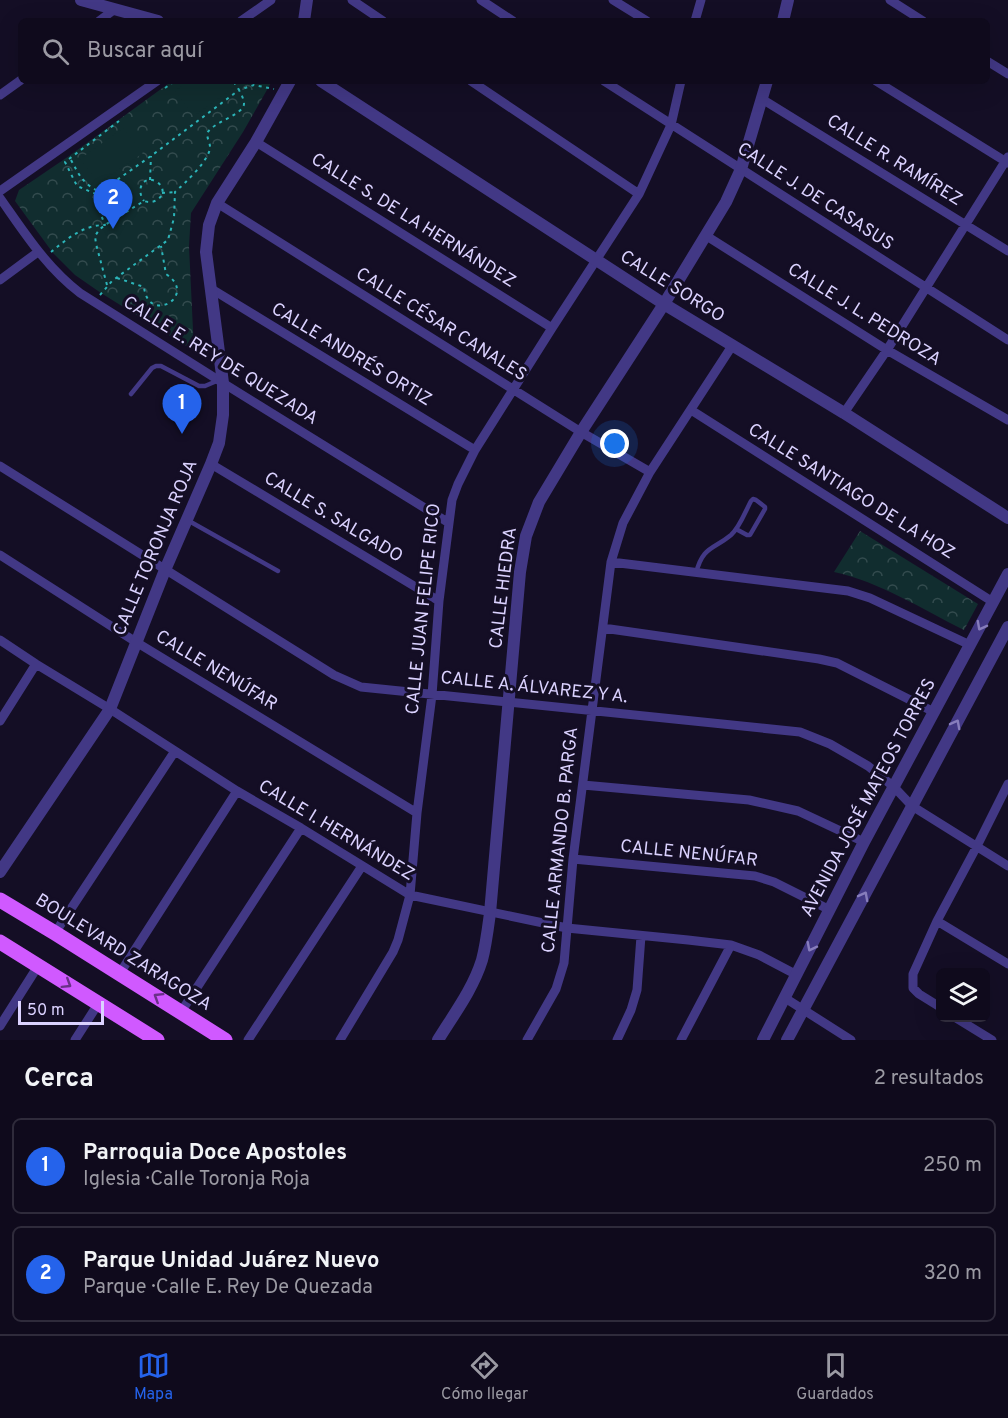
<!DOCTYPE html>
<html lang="es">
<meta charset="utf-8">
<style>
body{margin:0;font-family:Overpass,sans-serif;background:#181325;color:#f1f3f6}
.controls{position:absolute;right:18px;bottom:18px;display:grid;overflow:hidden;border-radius:9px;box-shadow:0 6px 24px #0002}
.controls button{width:54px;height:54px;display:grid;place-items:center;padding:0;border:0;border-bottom:2px solid #2f2b3b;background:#0f0a1c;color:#f1f3f6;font:30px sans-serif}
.scale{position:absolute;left:18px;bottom:15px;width:86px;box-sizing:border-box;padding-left:6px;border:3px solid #dbd2ff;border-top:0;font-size:16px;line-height:21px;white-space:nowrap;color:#dbd2ff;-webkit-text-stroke:4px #140e25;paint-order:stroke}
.you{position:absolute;left:615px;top:444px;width:21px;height:21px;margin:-15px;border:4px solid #fff;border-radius:50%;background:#1a73e8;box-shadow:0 0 0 9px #1a73e833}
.badge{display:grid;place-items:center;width:39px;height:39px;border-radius:50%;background:#2563eb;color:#fff;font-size:20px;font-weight:700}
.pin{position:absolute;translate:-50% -50px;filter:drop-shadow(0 2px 3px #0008)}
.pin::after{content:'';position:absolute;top:32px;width:21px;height:18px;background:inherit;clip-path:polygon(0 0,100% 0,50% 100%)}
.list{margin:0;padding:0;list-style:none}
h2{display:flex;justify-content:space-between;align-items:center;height:78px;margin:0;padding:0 24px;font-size:26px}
h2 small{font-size:20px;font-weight:400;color:#9b9aa3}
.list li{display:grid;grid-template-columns:39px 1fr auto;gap:18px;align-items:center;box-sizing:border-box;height:96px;margin:0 12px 12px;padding:0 12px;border:2px solid #2f2b3b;border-radius:9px}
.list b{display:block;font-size:22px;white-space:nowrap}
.list p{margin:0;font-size:20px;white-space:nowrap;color:#9b9aa3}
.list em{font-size:20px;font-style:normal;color:#9b9aa3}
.icon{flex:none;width:33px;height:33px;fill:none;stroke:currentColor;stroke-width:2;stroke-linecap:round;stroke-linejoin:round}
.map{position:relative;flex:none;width:1008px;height:1040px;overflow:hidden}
.search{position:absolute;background:#0f0a1c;box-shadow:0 6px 24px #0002;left:18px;right:18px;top:18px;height:66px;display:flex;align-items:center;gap:15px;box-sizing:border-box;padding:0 21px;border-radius:9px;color:#9b9aa3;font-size:22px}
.sheet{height:294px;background:#0f0a1c}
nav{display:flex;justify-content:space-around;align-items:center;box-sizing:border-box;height:84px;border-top:2px solid #2f2b3b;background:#0f0a1c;font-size:16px;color:#9b9aa3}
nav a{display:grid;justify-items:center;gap:3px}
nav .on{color:#2563eb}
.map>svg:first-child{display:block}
.forest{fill:url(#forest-crowns)}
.garden{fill:#112d2f}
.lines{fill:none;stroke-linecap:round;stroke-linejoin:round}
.path{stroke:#2cb5b9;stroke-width:2;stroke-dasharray:3 4.5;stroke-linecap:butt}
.service{stroke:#423885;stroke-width:4.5}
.minor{stroke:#423885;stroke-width:9}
.tertiary{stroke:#423885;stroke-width:12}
.primary{stroke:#d059ff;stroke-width:15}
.oneway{stroke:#877dbc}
.oneway2{stroke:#693087}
.labels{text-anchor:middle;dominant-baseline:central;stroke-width:6;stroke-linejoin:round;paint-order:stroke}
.street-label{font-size:18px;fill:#dbd2ff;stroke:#140e25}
</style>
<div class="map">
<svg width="1008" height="1040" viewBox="0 0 1008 1040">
<defs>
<pattern id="forest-crowns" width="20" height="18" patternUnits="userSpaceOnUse" patternTransform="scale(1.5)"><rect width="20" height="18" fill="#112d2f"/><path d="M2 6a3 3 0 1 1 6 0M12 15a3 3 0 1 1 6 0" fill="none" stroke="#334b4e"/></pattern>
</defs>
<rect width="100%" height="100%" fill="#140e25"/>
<path class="forest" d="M172,81H272L243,132L191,213L189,246L194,351L101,293L75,275L53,253L15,201L19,190L69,156Z
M860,531L978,604L964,630C922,609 880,582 834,572Z"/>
<path class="garden" d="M189,81H232L236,86L194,116L175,91Z
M123,128L143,153L99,183L80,159Z"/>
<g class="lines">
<path class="path" d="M165,88L175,81
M71,160C79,175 83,184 100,192
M150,180L151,156
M162,193L175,192
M96,194L77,186L65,162L119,121
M51,252C67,239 83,225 105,225L95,199L97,194L151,156L239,90L233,81
M117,278L144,287C148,325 199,296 166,274L161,246
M107,285L96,244L95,236L99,230L105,225L144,201C158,206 170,191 157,182C144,174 135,189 144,201
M100,295L112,281L168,240L174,218L175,192C184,184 210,160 210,147C210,143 207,138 207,133C215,121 243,115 244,104C244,99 241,94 239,90L254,85L274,89"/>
<path class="service" d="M131,394L152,368L156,366H161L199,386H205L219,380
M189,521L278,571
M696,573C703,546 713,550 731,535C740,527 745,512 751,501L753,499L756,500L765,507V509L750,535H747L736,529"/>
<path class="minor" d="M352,0L383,21
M481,0L513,21
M613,0L647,21
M890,0L923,21
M99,21L115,9
M241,21L271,0
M695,21L701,0
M987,61L1008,74
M471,81L639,194
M604,81L1008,340
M876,81L1008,163
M0,95L21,80
M762,99L1008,251
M256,142L552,328
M0,191L157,81
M0,198C24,232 46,267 80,293L223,383L449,523
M217,203L581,432L650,472
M705,235L887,350L1008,420
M0,280L38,252
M210,288L475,450
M691,410L993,602
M844,413L887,350L1008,157
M211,464L439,601
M0,466L334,675L361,687L800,732L830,744L868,766L894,787L912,806L1008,866
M0,555L136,642L417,813
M611,562L848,591L870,598L970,645
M603,628L819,659L837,663L934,712
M0,640L36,664L110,709L237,791L301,828L410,895L567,928L688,940L731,945L759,955L797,975
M0,721L36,664
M583,785L749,800L798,811L864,842
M573,859L755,876L774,882L830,910
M937,921L1008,964
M55,933L175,751
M120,973L237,791
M785,998L851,1040
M940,1007L919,994L913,988V974L937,921L977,846L1008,784
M181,1012L301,828
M956,1018L992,1040
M0,1026L38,966
M75,1040L98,1004
M248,1040L362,866
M340,1040L393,952L398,940L410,895L417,813L432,695L439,601L452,500L458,484L475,450L552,328L639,194L671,125L681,81
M527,1040L556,989L564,963L573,859L611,562L623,523L650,472L732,346
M617,1040L631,1010L637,990L641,936
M681,1040L731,945"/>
<path class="tertiary" d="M81,0L158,21
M304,21L307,0
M783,21L788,0
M321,81L664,304L844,413L1008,518
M0,872L110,709L165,570L211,464L219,443L223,415V383L206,252L209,225L217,203L256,142L290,81
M438,1040C454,1014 473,989 482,960C486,945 488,928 490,913L520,572L526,536L539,502L581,432L664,304L726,202L741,169L767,81
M763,1040L864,842L1008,574
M787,1040L1008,627"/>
<path class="primary" d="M0,900L55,933L225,1040
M0,942L157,1040"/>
</g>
<defs><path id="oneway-chevron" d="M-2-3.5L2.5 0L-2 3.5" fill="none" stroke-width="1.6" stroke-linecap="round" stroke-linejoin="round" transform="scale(1.5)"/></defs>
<g class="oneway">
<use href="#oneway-chevron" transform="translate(981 626) rotate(118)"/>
<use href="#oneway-chevron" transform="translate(956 724) rotate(-62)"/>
<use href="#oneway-chevron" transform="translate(864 896) rotate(-62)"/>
<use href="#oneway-chevron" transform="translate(811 947) rotate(117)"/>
</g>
<g class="oneway2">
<use href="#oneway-chevron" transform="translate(67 984) rotate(32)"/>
<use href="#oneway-chevron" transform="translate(158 997) rotate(-148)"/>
</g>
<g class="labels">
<g class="street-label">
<text transform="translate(894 161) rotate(32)">CALLE R. RAMÍREZ</text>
<text transform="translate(815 197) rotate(33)">CALLE J. DE CASASUS</text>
<text transform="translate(413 221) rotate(32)">CALLE S. DE LA HERNÁNDEZ</text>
<text transform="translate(672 287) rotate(32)">CALLE SORGO</text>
<text transform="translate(864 315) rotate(32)">CALLE J. L. PEDROZA</text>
<text transform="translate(441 325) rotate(32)">CALLE CÉSAR CANALES</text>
<text transform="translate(351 355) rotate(31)">CALLE ANDRÉS ORTIZ</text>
<text transform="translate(220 361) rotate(32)">CALLE E. REY DE QUEZADA</text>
<text transform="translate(851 492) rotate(32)">CALLE SANTIAGO DE LA HOZ</text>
<text transform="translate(333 518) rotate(31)">CALLE S. SALGADO</text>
<text transform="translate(156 548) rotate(-67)">CALLE TORONJA ROJA</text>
<text transform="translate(504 588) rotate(-83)">CALLE HIEDRA</text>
<text transform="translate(424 609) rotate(-84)">CALLE JUAN FELIPE RICO</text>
<text transform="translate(216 671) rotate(31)">CALLE NENÚFAR</text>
<text transform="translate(534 688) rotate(6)">CALLE A. ÁLVAREZ Y A.</text>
<text transform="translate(869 798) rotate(-62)">AVENIDA JOSÉ MATEOS TORRES</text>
<text transform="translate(336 831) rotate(31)">CALLE I. HERNÁNDEZ</text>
<text transform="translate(561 840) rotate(-84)">CALLE ARMANDO B. PARGA</text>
<text transform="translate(689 854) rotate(6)">CALLE NENÚFAR</text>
<text transform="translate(123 953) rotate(32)">BOULEVARD ZARAGOZA</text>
</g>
</g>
</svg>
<div class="controls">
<button><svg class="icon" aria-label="layers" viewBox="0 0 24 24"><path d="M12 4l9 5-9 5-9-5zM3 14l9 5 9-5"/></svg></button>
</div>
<div class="scale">50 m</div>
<div class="you"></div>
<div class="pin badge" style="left:182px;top:434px">1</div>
<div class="pin badge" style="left:113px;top:229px">2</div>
<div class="search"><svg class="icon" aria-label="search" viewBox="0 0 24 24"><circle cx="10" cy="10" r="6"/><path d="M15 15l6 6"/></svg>Buscar aquí</div>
</div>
<section class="sheet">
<h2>Cerca<small>2 resultados</small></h2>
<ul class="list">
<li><span class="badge">1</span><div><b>Parroquia Doce Apostoles</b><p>Iglesia · Calle Toronja Roja</p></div><em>250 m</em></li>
<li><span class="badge">2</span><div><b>Parque Unidad Juárez Nuevo</b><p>Parque · Calle E. Rey De Quezada</p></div><em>320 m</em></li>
</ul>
</section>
<nav>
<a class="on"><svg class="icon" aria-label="map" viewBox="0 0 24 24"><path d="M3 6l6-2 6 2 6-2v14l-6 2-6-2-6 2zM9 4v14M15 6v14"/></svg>Mapa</a>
<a><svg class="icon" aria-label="directions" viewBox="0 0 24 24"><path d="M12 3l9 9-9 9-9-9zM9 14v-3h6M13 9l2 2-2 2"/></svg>Cómo llegar</a>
<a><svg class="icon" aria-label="saved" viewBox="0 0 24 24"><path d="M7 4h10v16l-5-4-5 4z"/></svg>Guardados</a>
</nav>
